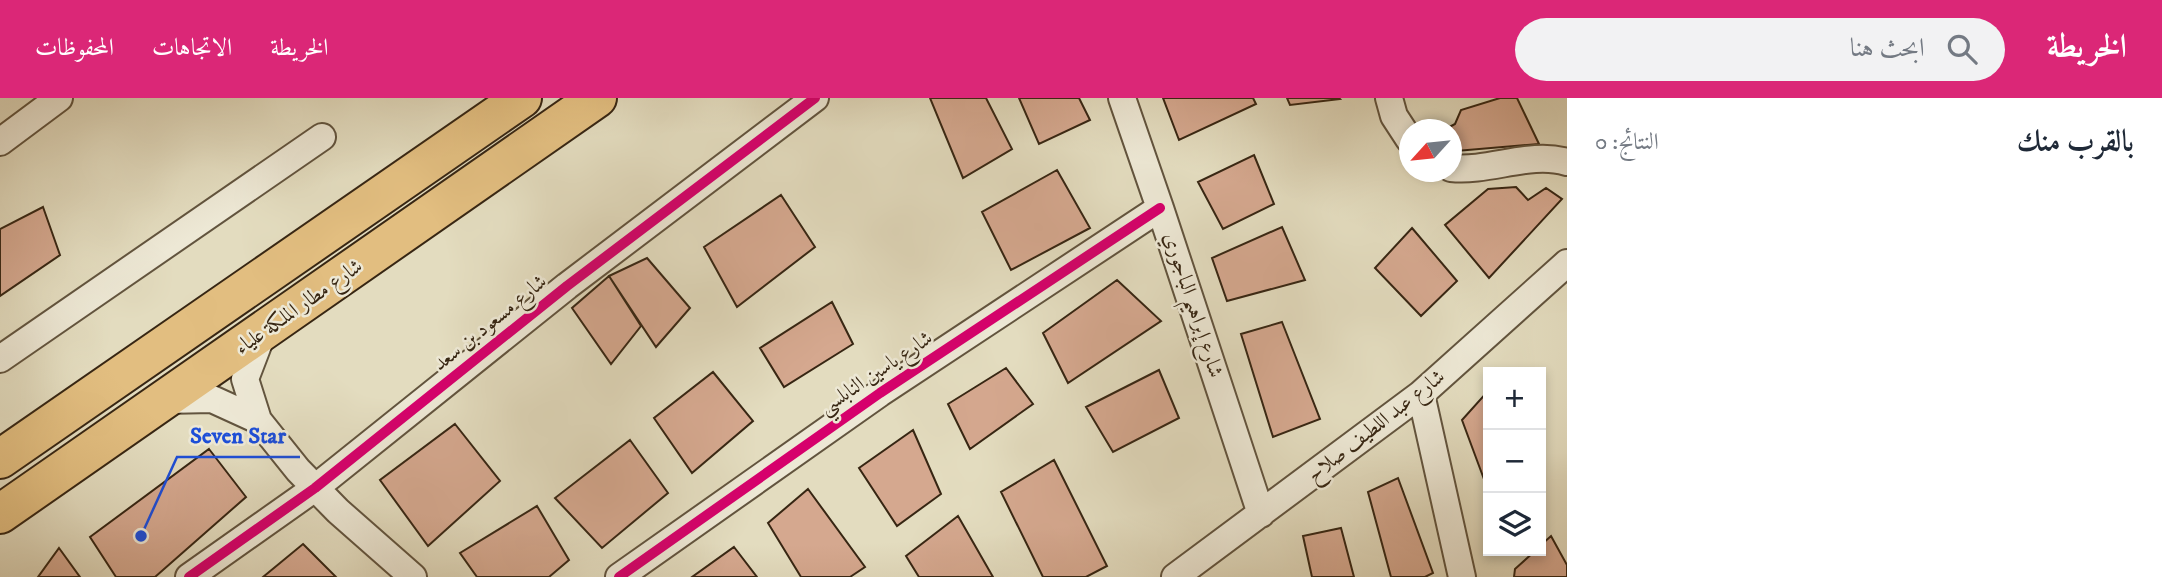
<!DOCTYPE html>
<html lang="ar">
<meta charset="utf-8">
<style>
body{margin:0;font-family:"IM FELL DW Pica",Amiri,serif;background:#f2f2f3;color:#1f2937;direction:rtl}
.controls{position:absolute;right:21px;bottom:21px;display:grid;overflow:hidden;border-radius:0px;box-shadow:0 4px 10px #0003}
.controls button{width:63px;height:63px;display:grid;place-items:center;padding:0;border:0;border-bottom:2px solid #e0e1e3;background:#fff;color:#1f2937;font:35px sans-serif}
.compass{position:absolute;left:1399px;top:21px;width:63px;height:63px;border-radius:50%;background:#fff;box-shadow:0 4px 10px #0003;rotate:243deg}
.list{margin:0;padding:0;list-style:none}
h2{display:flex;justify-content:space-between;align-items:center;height:91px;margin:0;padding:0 28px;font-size:30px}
h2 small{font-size:23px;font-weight:400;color:#747a83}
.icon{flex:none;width:38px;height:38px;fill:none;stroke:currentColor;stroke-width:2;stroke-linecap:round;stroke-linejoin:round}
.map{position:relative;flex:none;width:1567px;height:479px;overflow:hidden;direction:ltr}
header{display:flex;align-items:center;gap:42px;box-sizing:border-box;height:98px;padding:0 35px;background:#db2777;color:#fff}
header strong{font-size:33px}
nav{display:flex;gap:38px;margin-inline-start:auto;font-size:24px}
.search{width:490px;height:63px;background:#f2f2f3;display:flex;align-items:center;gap:18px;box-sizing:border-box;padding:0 24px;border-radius:38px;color:#747a83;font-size:26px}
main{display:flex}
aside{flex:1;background:#fff}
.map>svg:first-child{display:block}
.building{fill:#d5a88f;stroke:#372613;stroke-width:2}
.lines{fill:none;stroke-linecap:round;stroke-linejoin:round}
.minor-casing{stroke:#62543e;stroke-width:30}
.highway-casing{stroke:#372613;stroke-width:42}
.minor{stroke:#ede8d5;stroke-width:26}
.highway{stroke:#e2be80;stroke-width:38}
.cycleway-casing{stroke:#ede8d5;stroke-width:15}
.cycleway{stroke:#d6006c;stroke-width:10}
.labels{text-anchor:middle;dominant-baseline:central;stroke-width:5;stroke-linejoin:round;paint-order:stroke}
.street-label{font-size:21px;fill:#372613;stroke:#ede8d5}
.leader{fill:none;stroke:#1d4ed8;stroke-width:2.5}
.callout-dot{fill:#1d4ed8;stroke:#ede8d5;stroke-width:2.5}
.callout-label{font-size:23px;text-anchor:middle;font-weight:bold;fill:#1d4ed8;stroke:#ede8d5;stroke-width:5;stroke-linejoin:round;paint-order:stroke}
</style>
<header>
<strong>الخريطة</strong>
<div class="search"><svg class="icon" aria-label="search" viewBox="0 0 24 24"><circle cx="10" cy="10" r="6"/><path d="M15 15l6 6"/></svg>ابحث هنا</div>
<nav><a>الخريطة</a><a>الاتجاهات</a><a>المحفوظات</a></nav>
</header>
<main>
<aside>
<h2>بالقرب منك<small>النتائج: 0</small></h2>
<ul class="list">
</ul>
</aside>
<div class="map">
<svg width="1567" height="479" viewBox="0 0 1567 479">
<rect width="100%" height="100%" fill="#e3dcbf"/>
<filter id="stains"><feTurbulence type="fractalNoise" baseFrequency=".00286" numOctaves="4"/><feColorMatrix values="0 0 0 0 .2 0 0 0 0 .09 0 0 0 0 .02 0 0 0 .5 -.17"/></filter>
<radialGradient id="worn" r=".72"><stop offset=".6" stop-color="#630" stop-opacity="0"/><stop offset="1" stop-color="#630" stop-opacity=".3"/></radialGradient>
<path class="building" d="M930,0H986L1012,51L963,80Z
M1019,0H1079L1090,22L1039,46Z
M1163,0H1253L1256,6L1179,42Z
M1287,0H1339L1340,1L1290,7Z
M1500,0H1517L1539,46L1456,53L1451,48V32H1444L1455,26L1461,12Z
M1254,57L1274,106L1223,131L1198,84Z
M1057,72L1090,130L1011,172L982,114Z
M1516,89L1528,102L1546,90L1562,101L1489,180L1445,127L1488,91Z
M781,97L815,149L737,209L704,149Z
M43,109L60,157L0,198V131Z
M1282,129L1305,182L1227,203L1212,160Z
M1412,130L1457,183L1421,218L1375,170Z
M647,160L690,210L656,249L609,178Z
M609,178L641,228L611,266L572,210Z
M1117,182L1161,223L1068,285L1043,235Z
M832,204L853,246L784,289L760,250Z
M1282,224L1320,321L1273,339L1241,236Z
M1006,270L1033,306L970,351L948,306Z
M1159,272L1179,320L1113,354L1086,309Z
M713,274L753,323L692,375L654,320Z
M1488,293V392L1462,322Z
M455,326L500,383L428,448L380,382Z
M913,332L941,396L897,428L859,370Z
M630,342L668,395L602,450L555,400Z
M209,351L246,399L155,479H116L90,439Z
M1054,362L1107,468L1086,479H1043L1001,394Z
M1398,380L1433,475L1425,479H1391L1368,394Z
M808,391L865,469L850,479H801L768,425Z
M537,408L569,462L549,479H477L460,455Z
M958,418L993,479H919L906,458Z
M1341,430L1354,479H1312L1303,438Z
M1551,438L1567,467V479H1514L1515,471L1535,453H1541V447Z
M303,446L336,479H263Z
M734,449L757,479H692Z
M59,450L80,479H38Z"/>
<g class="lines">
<defs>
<path id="minor" d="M1122,0L1160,110L1261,416
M1389,0L1394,18L1409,41
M0,44L59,0
M1451,70C1490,74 1530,53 1567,64
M263,234L245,281L258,322L298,372L338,413L413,479
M0,261L322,39
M1421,296L1462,479
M165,302L212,301L258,322
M189,479L315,390L567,188L815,0
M619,479L880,295L1160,110
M1175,479L1421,296L1567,165"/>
<path id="highway" d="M0,361L522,0
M0,416L597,0"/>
</defs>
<use href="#minor" class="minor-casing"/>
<use href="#highway" class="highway-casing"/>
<use href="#minor" class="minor"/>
<use href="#highway" class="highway"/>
<defs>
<path id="cycleway" d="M189,479L315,390L567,188L815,0
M619,479L880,295L1160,110"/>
</defs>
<use href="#cycleway" class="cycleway-casing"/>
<use href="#cycleway" class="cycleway"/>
</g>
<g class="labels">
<g class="street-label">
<text transform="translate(1193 207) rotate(72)">شارع إبراهيم الباجوري</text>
<text transform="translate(299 209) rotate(-35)">شارع مطار الملكة علياء</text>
<text transform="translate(490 225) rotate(-39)">شارع مسعود بن سعد</text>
<text transform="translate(876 275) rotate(-34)">شارع ياسين النابلسي</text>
<text transform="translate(1376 328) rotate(-38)">شارع عبد اللطيف صلاح</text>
</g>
</g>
<path class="leader" d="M141 438L177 359H300"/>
<circle class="callout-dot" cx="141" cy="438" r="7"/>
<g class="callout-label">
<text x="238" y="345">Seven Star</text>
</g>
<rect width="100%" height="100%" filter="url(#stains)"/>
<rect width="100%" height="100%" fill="url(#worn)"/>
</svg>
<div class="controls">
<button>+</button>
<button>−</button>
<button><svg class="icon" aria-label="layers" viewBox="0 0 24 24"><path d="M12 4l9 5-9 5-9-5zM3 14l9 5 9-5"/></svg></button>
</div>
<svg class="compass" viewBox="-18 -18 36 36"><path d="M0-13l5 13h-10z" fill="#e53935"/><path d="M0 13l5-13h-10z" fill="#747a83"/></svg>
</div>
</main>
